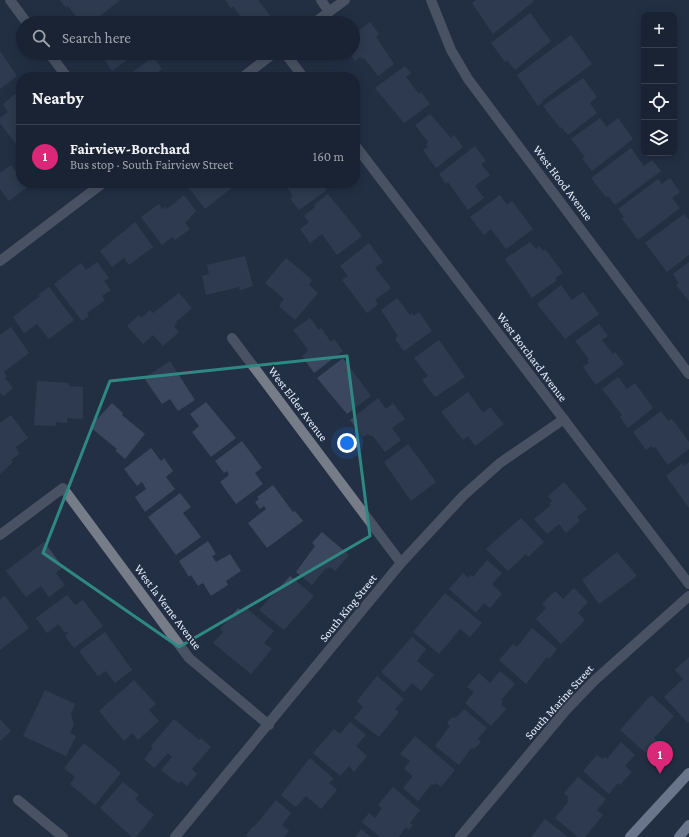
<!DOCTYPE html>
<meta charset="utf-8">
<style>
body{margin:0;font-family:"Crimson Pro",serif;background:#232b3b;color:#f1f3f6}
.controls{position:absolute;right:12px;top:12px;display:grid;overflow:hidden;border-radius:8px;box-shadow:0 2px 10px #0003}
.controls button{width:36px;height:36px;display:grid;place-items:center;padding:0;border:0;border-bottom:1px solid #38404e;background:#1a2333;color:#f1f3f6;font:20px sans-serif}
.you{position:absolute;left:347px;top:443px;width:14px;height:14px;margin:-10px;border:3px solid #fff;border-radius:50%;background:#1a73e8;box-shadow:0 0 0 6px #1a73e833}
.badge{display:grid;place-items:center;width:26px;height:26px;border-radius:50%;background:#db2777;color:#fff;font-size:13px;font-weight:700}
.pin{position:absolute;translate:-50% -33px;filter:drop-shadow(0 1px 2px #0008)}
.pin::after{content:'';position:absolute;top:21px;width:14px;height:12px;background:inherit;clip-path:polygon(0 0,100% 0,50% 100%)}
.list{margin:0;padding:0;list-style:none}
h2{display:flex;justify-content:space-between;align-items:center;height:52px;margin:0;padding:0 16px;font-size:17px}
h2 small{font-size:13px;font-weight:400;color:#9fa4ac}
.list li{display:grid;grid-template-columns:26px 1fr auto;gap:12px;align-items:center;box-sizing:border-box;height:64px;padding:0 16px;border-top:1px solid #38404e}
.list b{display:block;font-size:15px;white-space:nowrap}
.list p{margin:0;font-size:13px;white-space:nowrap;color:#9fa4ac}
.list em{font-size:13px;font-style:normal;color:#9fa4ac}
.icon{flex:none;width:22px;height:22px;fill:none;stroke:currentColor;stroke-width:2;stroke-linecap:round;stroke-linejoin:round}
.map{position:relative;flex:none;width:689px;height:837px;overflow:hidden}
.search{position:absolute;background:#1a2333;box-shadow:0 2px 10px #0003;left:16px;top:16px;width:344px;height:44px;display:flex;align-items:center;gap:10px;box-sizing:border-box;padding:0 14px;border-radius:22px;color:#9fa4ac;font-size:15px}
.panel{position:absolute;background:#1a2333;box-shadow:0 2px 10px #0003;left:16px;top:72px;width:344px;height:116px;border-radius:16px}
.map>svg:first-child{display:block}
.building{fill:#3a475e}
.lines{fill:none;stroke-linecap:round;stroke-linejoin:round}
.minor{stroke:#777d88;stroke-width:10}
.major{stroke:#becbe3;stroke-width:10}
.marked{fill:none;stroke:#2f8884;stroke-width:3;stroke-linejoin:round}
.labels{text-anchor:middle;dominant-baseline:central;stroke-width:3.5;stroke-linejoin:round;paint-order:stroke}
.street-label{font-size:12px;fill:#e7effe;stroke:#232f44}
</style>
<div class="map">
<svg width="689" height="837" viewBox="0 0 689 837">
<rect width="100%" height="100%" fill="#232f44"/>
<path class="building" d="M60,0H120L92,23H81L68,6L66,8Z
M225,0H258L272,18L265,23H245L233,6L231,8Z
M476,0H533L534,1L493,34L472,3Z
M530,13L551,41L515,70L507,60L505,62L491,43Z
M370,22L379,34L376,37L394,64L378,76L364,58L362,59L360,57L355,61L349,53H353V35Z
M571,35L592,64L542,101L543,102L538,106L517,75Z
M0,51L17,76L0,89Z
M100,53H136L112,71Z
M210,53H223L215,59Z
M153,57L162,69L151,77H126Z
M405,66L411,73L406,77L419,94L421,92L430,104L404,123L375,88Z
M583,78L597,97L590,103L597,113L568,135L561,127L560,128L543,106Z
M18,92L21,96V139L15,143L0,123V118L8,112L3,104Z
M430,114L451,138L454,135L463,147L436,168L423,150L428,147L426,144L428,142L415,125Z
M600,118L607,127L618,118L633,139L592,171L582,158L585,157L571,139Z
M475,146L486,161L481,164L490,175L475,186L484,198L468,210L448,182L446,184L439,174Z
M631,148L644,166L652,160L661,171L615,205L608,196L606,197L591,178Z
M11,165L21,179V183H24L27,187L9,201L0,189V173Z
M670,178L680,192L672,198L680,208L638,240L622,219L624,217L618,209L658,179L662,184Z
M189,183H238L205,209L187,185Z
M284,183H322L327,190L299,210L290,198L293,196Z
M328,194L362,236L337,255L322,234L310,243L300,229L309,222L304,216L315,207L314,205Z
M184,195L196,211L185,223L190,229L175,240L172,237L162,245L141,217L159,204L162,209L165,207L167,209Z
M500,195L507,205L512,201L533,229L506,249L491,229L484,235L470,217Z
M684,214L689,220V255L667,272L645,243Z
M135,222L153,247L129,265L124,258L112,267L100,251Z
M530,242L536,249L539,246L543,251L545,249L563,273L555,278L557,280L532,298L505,259Z
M369,243L383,262L375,268L391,288L375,300L378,304L367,313L342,280L348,276L340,266Z
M245,256L253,286L240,290L239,287L206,295L202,276L209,274L207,265Z
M286,258L312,280L309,285L318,293L295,320L279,306L284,299L265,283Z
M97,262L109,278L104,281L111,290L102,296L105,300L87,313L89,316L82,321L54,284L81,263L86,270Z
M689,262V301L676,285L679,283L673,274Z
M561,285L572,300L583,292L599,314L565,339L537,304Z
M49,287L74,320L49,339L37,324L24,333L13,317L40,296L38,295Z
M179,293L192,308L176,322L177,324L174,326L179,332L163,346L153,335L143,344L127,326L139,315L141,318L150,310L153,313Z
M397,298L410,315L412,313L414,316L419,312L432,331L404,351L395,339L398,336L381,310Z
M310,318L319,330L321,328L331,342L334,339L343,351L314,373L302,356L308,351L307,348L293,330Z
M599,324L608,336L602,340L613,354L615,352L624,364L596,385L583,367L589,363L587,360L589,359L575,341Z
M11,327L29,353L4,372L7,376L5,378L13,388L3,396L0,393V335Z
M439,340L465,377L435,397L422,380L428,376L414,358Z
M343,358L371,396L347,414L317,378Z
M170,361L195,400L178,411L170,399L162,404L144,378Z
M618,377L627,389L635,383L653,408L628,428L620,417L622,415L602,389Z
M37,381L69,383V386L83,387V419L67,418V423L56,422V426L34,425Z
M468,392L483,413L490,407L504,424L475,446L468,436L463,440L441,412Z
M378,398L386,409L393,403L405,419L392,428L401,440L385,452L372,435L370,436L368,434L363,437L350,420Z
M206,402L236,438L211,457L192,432L199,426L190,414Z
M112,403L123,413L122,415L145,434L125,459L115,450L117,449L90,427Z
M661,411L668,421L672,419L689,442V449L668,465L655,447L653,448L651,446L646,450L633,432Z
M11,415L28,438L16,447L19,454L11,460L13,462L0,474V423Z
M242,441L262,468L255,473L263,484L236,504L220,482L229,475L227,471L224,473L215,461Z
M408,444L436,482L411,501L384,462Z
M151,448L161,461L164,458L173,471L166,477L175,489L145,512L135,497L146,489L142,482L137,486L124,469Z
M689,462V508L666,476L682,463L684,466Z
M564,482L587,509L577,517L580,521L566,533L559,524L547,534L534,519L551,505L549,504L552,501L548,496Z
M273,485L293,512L295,511L303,521L267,548L248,523L266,509L264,506L260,509L255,502L259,499L257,497Z
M180,493L191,507L183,513L201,537L176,555L148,517Z
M521,518L544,542L528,557L526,554L508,571L486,549Z
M322,532L349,555L335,571L330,567L328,569L326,568L312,585L296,572L315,546L312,543Z
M208,541L216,554L212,556L216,562L230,554L241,571L226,581L228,585L211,596L203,583L198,586L191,575L189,577L179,561Z
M44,542L63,567L56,573L65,585L49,597L41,586L26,597L6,571Z
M617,552L637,576L599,604L582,580Z
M487,560L502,573L492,584L502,594L490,608L484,603L476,613L449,589L463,573L468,578L470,575L473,577Z
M290,576L314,596L284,630L259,610Z
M574,588L588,602L578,613L585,620L561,644L536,619L546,608L542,604L555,591L563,599Z
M445,593L482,623L470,637L460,629L439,654L413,632Z
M67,595L75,605L83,600L103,626L74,648L65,636L68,633L67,631L65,633L58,624L47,633L36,618Z
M5,596L29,628L0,650V599Z
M245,607L274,631L264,643L272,649L251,674L213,643L223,632L220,629L238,608L242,611Z
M532,628L557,649L549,659L547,657L526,684L499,660L513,644L517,647Z
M105,632L132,670L115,683L106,671L98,676L79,651Z
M412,637L426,649L417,661L434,675L421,691L412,683L404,692L381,672Z
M689,657V721L688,723L664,697L683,679L675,670Z
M500,671L515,684L501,700L503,701L501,704L506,709L491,726L465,703L474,692L467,687L479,673L490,683Z
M377,676L404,699L395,709L399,712L379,737L354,718L363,707L357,701Z
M134,680L156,704L149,710L159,721L138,740L132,733L124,741L99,711Z
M45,690L75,704L71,714L74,725L70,733L76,736L66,756L23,736Z
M651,695L674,716L654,738L664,749L654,760L620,730Z
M464,709L487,728L478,739L481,742L474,749L472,747L459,765L435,746L450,726L447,723L451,718L457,717Z
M0,719L11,731L0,741Z
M174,719L199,740L201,738L211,747L192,769L197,774L187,786L181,781L179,784L161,770L172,757L168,753L154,768L144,759L153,748L151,746Z
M350,722L366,735L356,746L367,756L354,772L349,766L340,776L313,753L334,729L340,734Z
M415,736L455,770L441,787L436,783L434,785L432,784L418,801L403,788L413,776L404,769L410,761L400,754Z
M621,742L635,755L625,766L632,772L620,785L618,783L609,794L583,771L597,755L602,759L605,757L607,759Z
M84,743L121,773L95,805L70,784L75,777L64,768Z
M310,758L334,779L329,783L337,790L321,809L306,796L296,807L281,795Z
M578,777L606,799L597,810L603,815L585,837H578L555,818L569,801L567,800L569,798L564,793Z
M123,782L139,795L135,799L154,815L136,837H132L100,808Z
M393,787L420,810L410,823L413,825L409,830L406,827L399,836L400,837H380L362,822L369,813L375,818L382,808L378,805Z
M276,800L291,813L282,825L289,831L284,837H248L246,835L253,826L254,827Z
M545,819L568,837H531Z
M361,829L371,837H355Z"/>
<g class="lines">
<path class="minor" d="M10,0L27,23
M321,0L329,12
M431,0L451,50L468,79L689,374
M314,23L345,0
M49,53L67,77
M285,53L303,77
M243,77L274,53
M355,145L689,584
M0,261L103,183
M232,338L401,563
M0,535L63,488L189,658L269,725
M18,800L63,837
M175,837L401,563L463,496L500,463L564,419
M460,837L566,710L595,680L689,596"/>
<path class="major" d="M630,837L689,773
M679,837L689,825"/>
</g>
<path d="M0 0H689V837H0ZM347,356L370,536L179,647L43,553L110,381Z" fill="#232f44" fill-opacity=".55" fill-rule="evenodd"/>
<path class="marked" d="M347,356L370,536L179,647L43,553L110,381Z"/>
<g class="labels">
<g class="street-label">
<text transform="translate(563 183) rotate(53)">West Hood Avenue</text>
<text transform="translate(532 357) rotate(53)">West Borchard Avenue</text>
<text transform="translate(298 404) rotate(53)">West Elder Avenue</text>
<text transform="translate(168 607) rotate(53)">West la Verne Avenue</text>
<text transform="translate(348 608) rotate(-51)">South King Street</text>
<text transform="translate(559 702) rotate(-48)">South Marine Street</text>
</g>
</g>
</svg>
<div class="controls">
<button>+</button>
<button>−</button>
<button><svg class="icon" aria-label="locate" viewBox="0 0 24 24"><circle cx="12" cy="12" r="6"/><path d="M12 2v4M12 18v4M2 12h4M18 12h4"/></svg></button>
<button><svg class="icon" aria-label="layers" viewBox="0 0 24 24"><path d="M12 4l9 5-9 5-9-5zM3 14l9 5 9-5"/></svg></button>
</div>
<div class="you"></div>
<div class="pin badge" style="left:660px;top:774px">1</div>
<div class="search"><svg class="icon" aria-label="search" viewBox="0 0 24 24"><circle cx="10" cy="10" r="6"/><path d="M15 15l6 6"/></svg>Search here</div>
<section class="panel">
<h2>Nearby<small></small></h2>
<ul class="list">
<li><span class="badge">1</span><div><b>Fairview-Borchard</b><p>Bus stop · South Fairview Street</p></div><em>160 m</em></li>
</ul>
</section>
</div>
